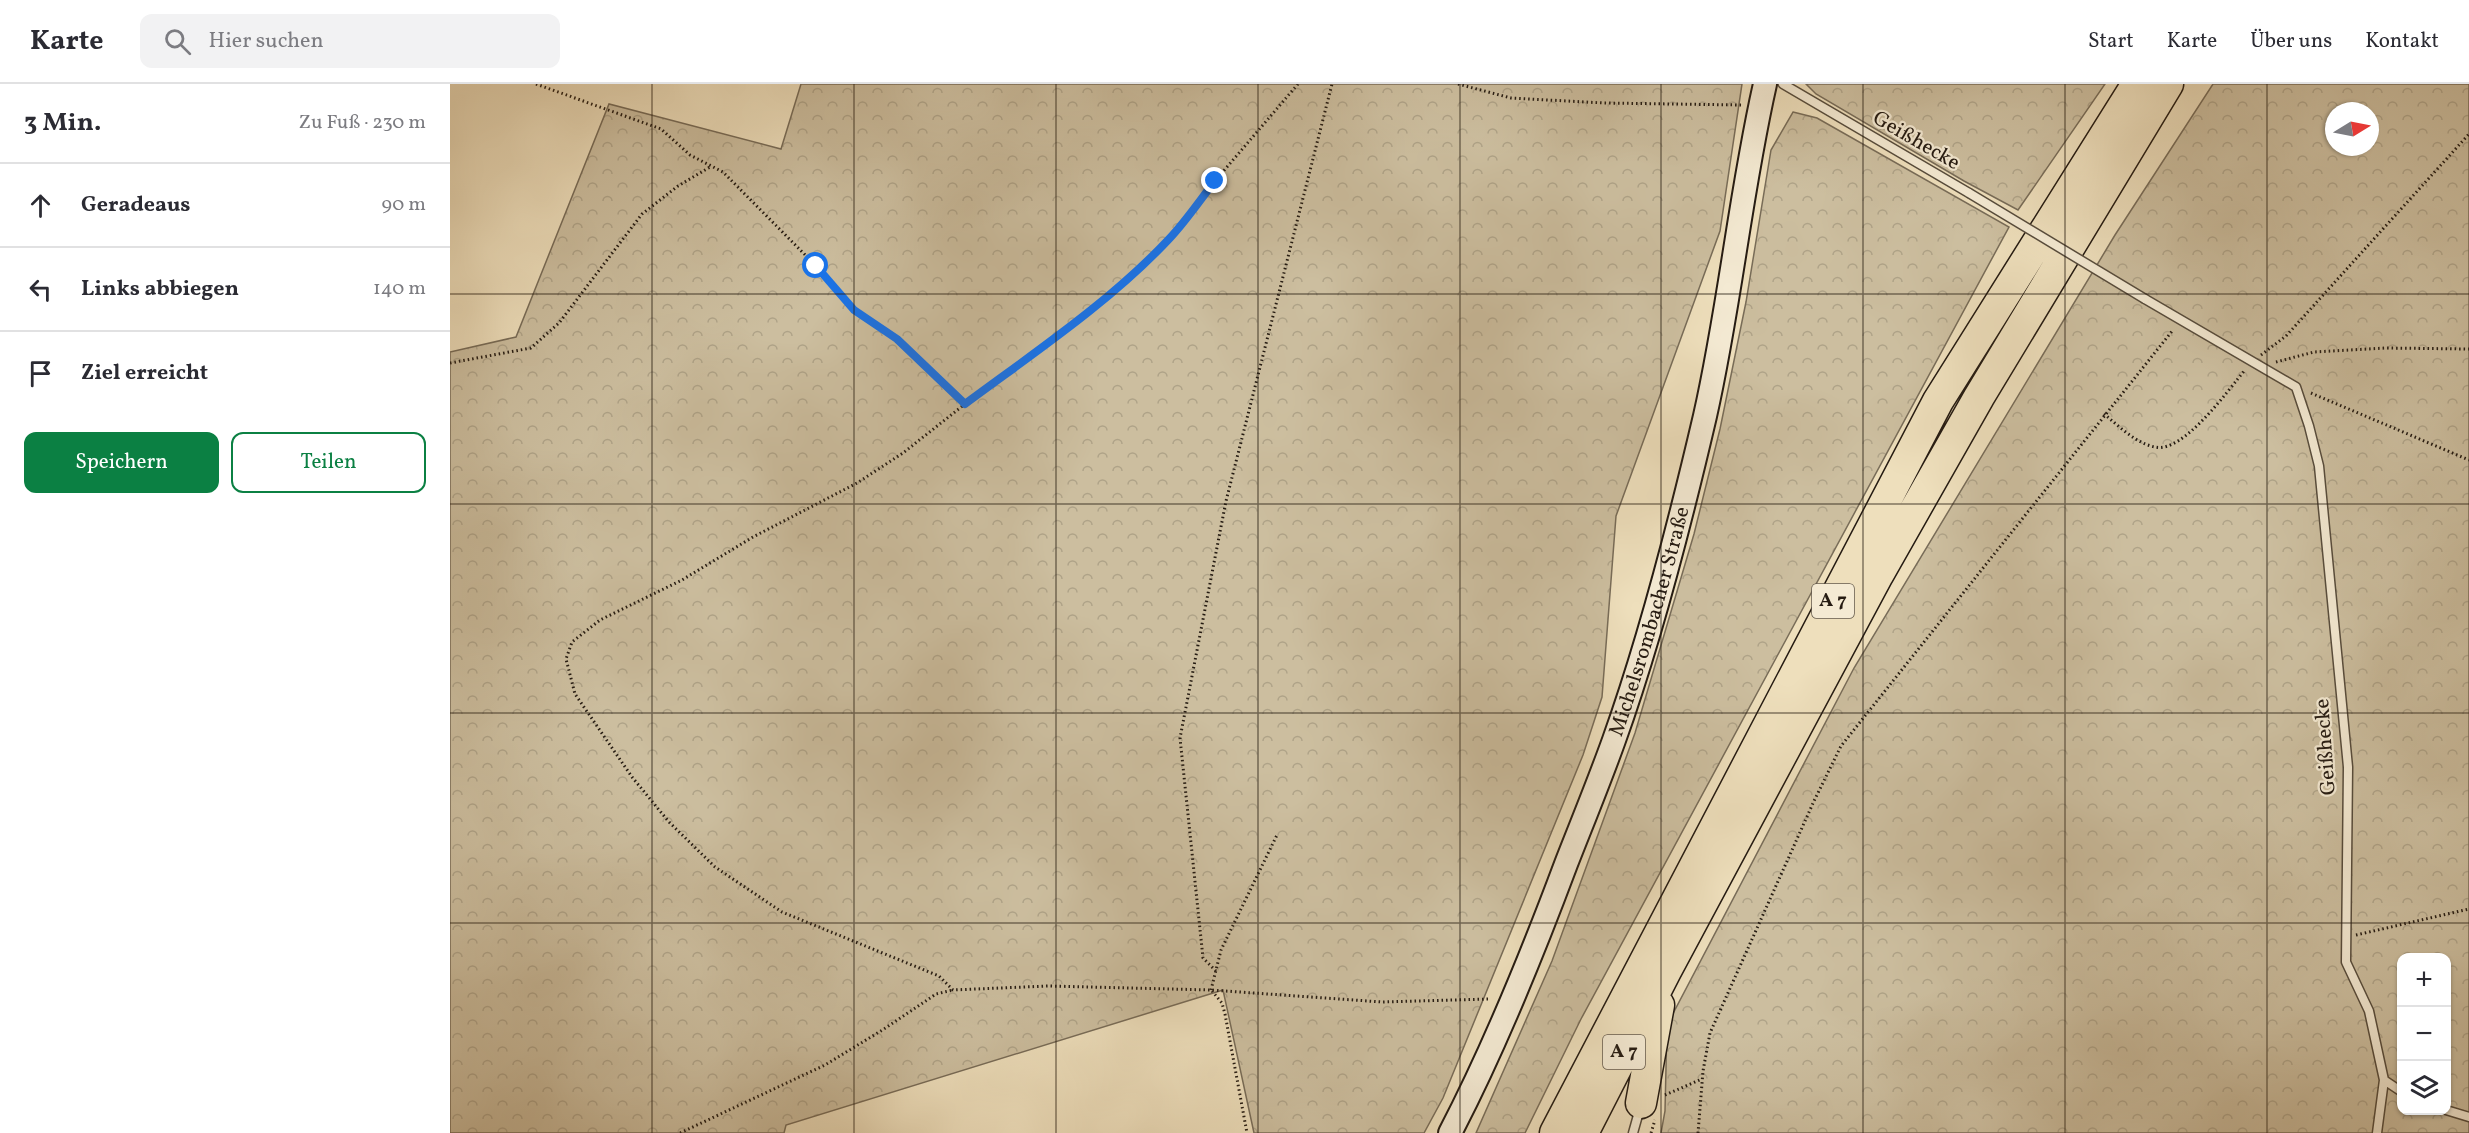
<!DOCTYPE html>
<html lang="de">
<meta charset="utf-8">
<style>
body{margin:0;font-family:Vollkorn,serif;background:#f2f2f3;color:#2b2b33}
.controls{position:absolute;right:18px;bottom:18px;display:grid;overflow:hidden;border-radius:12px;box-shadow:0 2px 4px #0004}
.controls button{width:54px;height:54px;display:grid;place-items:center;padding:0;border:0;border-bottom:2px solid #e1e1e2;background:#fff;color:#2b2b33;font:30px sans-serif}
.compass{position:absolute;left:1875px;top:18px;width:54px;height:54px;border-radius:50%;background:#fff;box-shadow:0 2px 4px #0004;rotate:80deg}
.stop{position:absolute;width:18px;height:18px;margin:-14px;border:4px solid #1a73e8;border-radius:50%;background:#fff}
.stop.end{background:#1a73e8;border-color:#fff;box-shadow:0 2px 6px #0008}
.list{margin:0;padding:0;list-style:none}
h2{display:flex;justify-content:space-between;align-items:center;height:78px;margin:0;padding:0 24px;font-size:26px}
h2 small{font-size:20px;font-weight:400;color:#7c7c81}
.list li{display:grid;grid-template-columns:39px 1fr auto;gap:18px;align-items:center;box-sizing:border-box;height:84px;padding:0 24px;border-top:2px solid #e1e1e2}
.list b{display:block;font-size:22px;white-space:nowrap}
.list em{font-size:20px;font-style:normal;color:#7c7c81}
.actions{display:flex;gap:12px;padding:18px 24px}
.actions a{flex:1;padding:14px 0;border:2px solid #0b8043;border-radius:12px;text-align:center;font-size:21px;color:#0b8043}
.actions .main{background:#0b8043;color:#fff}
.icon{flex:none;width:33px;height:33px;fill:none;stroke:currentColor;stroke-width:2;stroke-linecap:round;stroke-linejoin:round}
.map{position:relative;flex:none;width:2019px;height:1049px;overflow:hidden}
header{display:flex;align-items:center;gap:36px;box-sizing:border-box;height:84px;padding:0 30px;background:#fff;border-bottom:2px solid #e1e1e2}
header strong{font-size:28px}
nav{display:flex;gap:33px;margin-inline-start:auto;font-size:21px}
.search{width:420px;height:54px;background:#f2f2f3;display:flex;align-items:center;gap:15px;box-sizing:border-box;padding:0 21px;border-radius:12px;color:#7c7c81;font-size:22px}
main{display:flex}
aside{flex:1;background:#fff}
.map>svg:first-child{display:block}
.forest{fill:url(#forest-crowns);stroke:#786c58;stroke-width:1.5;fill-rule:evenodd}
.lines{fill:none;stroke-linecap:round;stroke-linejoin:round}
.service-casing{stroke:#574c3c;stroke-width:11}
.secondary-casing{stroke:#251b12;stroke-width:26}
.motorway-casing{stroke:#251b12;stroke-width:33}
.path{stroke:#251b12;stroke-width:3;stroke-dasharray:1.5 3;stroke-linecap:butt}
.service{stroke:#f4ead3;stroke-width:8}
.secondary{stroke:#f4ead3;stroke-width:22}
.motorway{stroke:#eedfbc;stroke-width:30}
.service-bridge-casing{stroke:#574c3c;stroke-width:11;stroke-linecap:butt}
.service-bridge{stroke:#f4ead3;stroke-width:8}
.route{stroke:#1a73e8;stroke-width:8}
.grid{fill:none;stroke:#251b12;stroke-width:1.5;stroke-opacity:0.55}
.labels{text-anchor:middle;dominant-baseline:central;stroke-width:4.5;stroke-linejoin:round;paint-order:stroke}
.shield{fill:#f4ead3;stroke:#63594c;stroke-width:1.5}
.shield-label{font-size:20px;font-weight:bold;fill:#251b12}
.street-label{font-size:21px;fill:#251b12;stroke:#f4ead3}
</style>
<header>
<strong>Karte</strong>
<div class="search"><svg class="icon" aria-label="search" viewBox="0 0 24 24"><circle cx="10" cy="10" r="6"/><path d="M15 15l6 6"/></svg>Hier suchen</div>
<nav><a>Start</a><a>Karte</a><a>Über uns</a><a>Kontakt</a></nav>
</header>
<main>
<aside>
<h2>3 Min.<small>Zu Fuß · 230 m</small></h2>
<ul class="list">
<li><svg class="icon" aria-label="ahead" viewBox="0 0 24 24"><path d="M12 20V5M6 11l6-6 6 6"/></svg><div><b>Geradeaus</b></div><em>90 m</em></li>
<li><svg class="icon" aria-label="left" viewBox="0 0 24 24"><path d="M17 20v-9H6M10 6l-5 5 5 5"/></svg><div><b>Links abbiegen</b></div><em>140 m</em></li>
<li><svg class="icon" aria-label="arrive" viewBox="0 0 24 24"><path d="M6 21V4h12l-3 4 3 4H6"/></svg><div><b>Ziel erreicht</b></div></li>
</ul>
<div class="actions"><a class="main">Speichern</a><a>Teilen</a></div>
</aside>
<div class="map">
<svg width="2019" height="1049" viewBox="0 0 2019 1049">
<defs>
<pattern id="forest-crowns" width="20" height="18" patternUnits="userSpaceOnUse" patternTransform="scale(1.5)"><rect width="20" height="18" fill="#ccbe9f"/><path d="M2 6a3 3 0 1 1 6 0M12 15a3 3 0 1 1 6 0" fill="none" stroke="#afa388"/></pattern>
</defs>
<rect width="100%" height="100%" fill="#eedfbc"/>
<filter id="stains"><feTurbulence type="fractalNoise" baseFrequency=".00333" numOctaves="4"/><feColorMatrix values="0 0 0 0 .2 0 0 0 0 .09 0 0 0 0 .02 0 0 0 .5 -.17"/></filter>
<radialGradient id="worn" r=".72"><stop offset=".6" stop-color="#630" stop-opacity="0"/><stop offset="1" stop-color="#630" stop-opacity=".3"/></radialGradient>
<path class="forest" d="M351,0H1292L1270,147L1166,432L1152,613L1133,671L993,1014L974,1049H804L773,906L336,1041L334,1049H0V268L66,253L159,20L331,65Z
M1356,0H1655L1568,126L1514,97L1366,10Z
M1763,0H2019V1049H1211L1215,1027L1217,941L1404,584L1665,151ZM1884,27H1920V63H1884ZM1952,874H1996V1026H1952Z
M1343,28L1367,34L1559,143L1131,935L1075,1049H1026L1102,877L1185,649L1244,450L1270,345L1296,218L1321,66Z"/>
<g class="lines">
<defs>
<path id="service" d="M1333,0L1519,109
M1695,215L1846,303L1859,342L1869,382L1898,683L1896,878L1919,927L1934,996L1952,1008
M1996,1026L2019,1033
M1183,1049L1190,1024
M1927,1049L1934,996"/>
<g id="secondary">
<path id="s1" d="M1000,1049C1045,963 1082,871 1116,780C1132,739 1149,698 1164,656C1201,553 1230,439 1255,332C1280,222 1290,110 1315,0"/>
</g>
<path id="motorway" d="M1191,1019L1209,921
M1105,1049L1488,317L1687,0
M1133,1049L1216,887L1428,491L1529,313L1718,0"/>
</defs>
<use href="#service" class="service-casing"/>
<use href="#secondary" class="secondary-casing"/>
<use href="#motorway" class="motorway-casing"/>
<path class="path" d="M86,0L211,45L240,71L273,88L382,198L404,226L447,255L515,320
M848,0L765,97L720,154L682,191L605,253L515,320L453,369L407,399L303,453L232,496L150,536L122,558L116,575L125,610L182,693L219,738L265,783L332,828L489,892L503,906L599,902L761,906L932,918L1038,915
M1008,0L1061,14L1154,19L1292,21
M1811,271L1836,252L2019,50
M1826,278L1864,268L1935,264L2019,265
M0,279L81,264L109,239L192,130L228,102L260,83
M1861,309L2019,376
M1654,330C1669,342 1685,359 1705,363C1733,370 1779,305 1795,286
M1906,851L2019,825
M766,887L753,874L730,654L776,417L882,0
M761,906L771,866L827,751
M762,907L772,919L775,930L797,1049
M1215,1011L1252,995
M230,1049L375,981L434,945L486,910L503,906
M1201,1049L1205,1036
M1248,1049L1253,987L1260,949L1364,717L1391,662L1723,246"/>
<use href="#service" class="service"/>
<use href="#secondary" class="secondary"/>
<use href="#motorway" class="motorway"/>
<defs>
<path id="service-bridge" d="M1519,109L1695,215"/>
</defs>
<use href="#service-bridge" class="service-bridge-casing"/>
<use href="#service-bridge" class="service-bridge"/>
</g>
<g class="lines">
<path class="route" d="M366,182L404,226L447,255L515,320C585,268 660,218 719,155C736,137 750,116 765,97"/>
</g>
<path class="grid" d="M202,0V1049M404,0V1049M606,0V1049M808,0V1049M1010,0V1049M1211,0V1049M1413,0V1049M1615,0V1049M1817,0V1049M0,210H2019M0,420H2019M0,629H2019M0,839H2019"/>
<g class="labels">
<g class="shield">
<rect x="1362" y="500" width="42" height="34" rx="4.5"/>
<rect x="1153" y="951" width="42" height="34" rx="4.5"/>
</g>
<g class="shield-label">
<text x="1383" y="517">A 7</text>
<text x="1174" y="968">A 7</text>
</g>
<g class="street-label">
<text transform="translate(1466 57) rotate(30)">Geißhecke</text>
<text stroke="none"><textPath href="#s1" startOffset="550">Michelsrombacher Straße</textPath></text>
<text transform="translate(1876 663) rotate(-94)">Geißhecke</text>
</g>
</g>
<rect width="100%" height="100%" filter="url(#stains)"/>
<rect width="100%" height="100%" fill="url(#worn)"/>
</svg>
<div class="controls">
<button>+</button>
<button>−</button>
<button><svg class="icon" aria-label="layers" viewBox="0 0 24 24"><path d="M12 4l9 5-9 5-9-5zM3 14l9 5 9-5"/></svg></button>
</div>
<svg class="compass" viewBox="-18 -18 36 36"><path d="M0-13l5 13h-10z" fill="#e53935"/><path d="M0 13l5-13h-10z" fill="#7c7c81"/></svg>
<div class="stop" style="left:366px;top:182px"></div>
<div class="stop end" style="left:765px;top:97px"></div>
</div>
</main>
